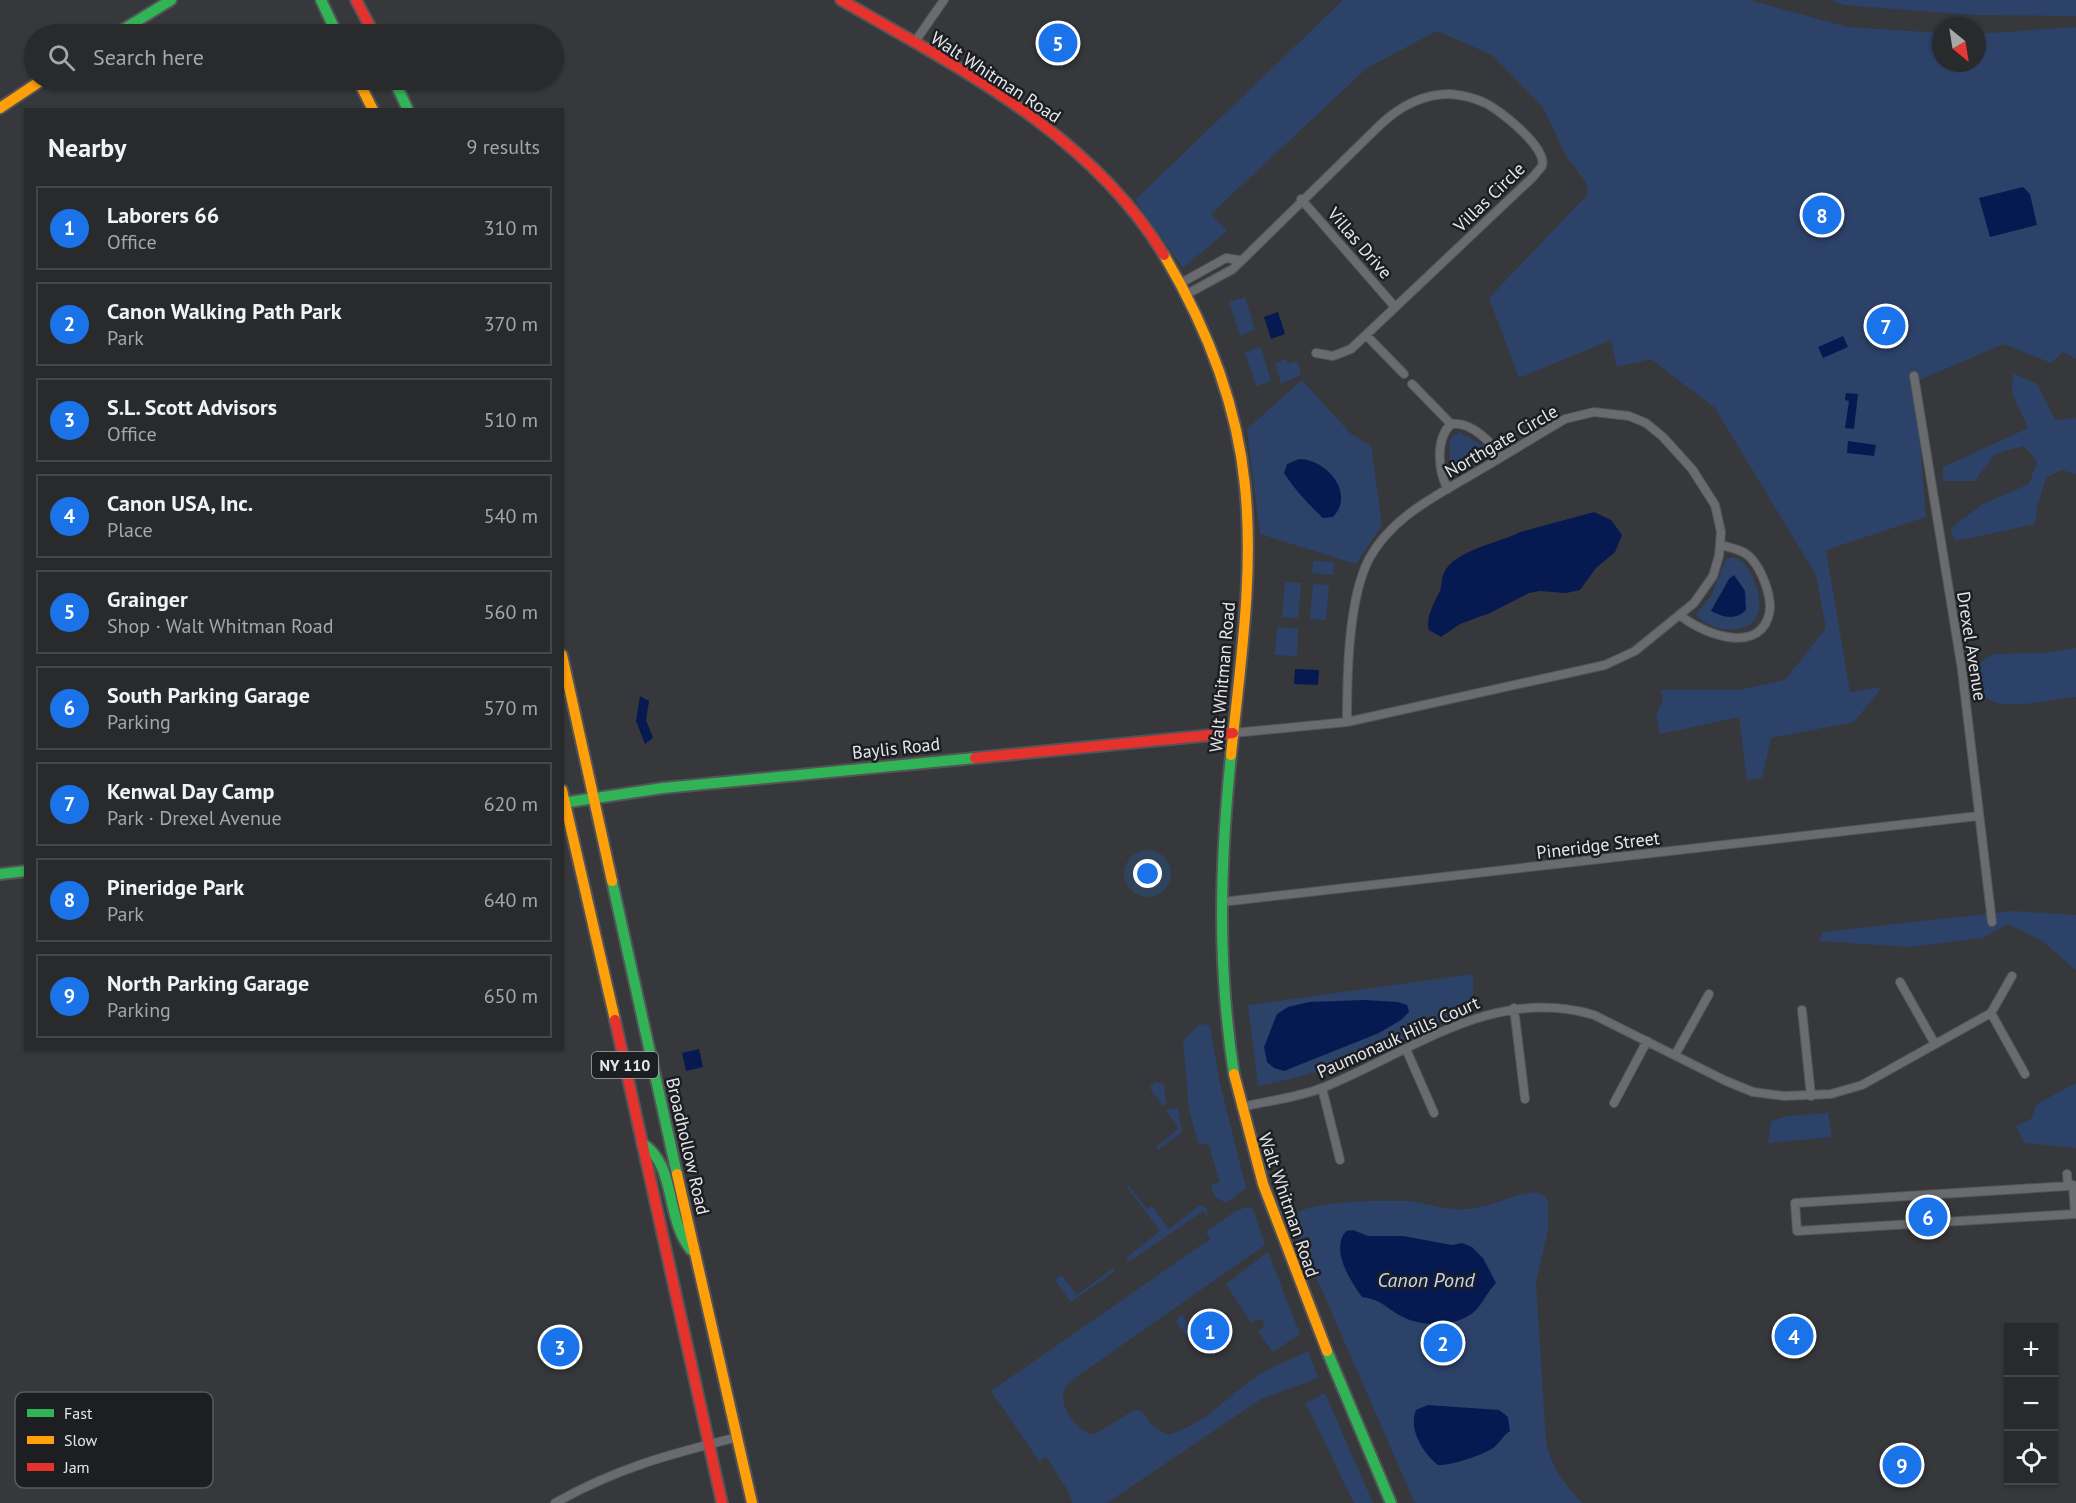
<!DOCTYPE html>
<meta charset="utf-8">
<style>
body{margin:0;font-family:"PT Sans",sans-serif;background:#343638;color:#f1f3f6}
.controls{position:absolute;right:18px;bottom:18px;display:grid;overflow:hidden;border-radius:0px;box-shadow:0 2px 4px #0004}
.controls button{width:54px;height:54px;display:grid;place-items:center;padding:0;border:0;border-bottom:2px solid #444648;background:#282a2c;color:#f1f3f6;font:30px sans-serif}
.compass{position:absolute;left:1932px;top:18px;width:54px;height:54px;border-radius:50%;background:#282a2c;box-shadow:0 2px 4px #0004;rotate:150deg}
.you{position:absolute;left:1148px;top:874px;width:21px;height:21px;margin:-15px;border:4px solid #fff;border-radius:50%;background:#1a73e8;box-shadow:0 0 0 9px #1a73e833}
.badge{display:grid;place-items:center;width:39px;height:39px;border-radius:50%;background:#1a73e8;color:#fff;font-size:20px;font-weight:700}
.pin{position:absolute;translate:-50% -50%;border:3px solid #fff;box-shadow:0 2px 6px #0006}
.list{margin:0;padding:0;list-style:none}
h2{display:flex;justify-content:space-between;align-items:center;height:78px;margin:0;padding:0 24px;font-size:26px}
h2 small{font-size:20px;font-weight:400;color:#a5a7a9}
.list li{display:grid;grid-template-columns:39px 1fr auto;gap:18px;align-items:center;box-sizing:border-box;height:84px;margin:0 12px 12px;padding:0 12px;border:2px solid #444648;border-radius:0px}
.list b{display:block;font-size:22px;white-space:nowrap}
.list p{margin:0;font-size:20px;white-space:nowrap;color:#a5a7a9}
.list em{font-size:20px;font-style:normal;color:#a5a7a9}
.icon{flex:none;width:33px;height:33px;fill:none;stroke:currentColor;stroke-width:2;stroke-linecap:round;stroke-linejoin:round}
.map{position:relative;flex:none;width:2076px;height:1503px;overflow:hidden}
.search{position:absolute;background:#282a2c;box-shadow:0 2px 4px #0004;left:24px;top:24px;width:540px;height:66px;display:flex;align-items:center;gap:15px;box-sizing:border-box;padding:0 21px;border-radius:33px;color:#a5a7a9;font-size:22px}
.panel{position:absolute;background:#282a2c;box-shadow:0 2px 4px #0004;left:24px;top:108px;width:540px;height:942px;border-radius:0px}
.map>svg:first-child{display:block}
.green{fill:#2d4269;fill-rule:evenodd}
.water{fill:#061a51}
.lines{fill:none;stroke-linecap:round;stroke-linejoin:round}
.street-casing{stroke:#525457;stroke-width:10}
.fast-casing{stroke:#525457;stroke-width:14}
.slow-casing{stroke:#525457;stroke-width:14}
.jam-casing{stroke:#525457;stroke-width:14}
.street{stroke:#696b6e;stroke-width:8}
.fast{stroke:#30b455;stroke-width:10}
.slow{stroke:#ff9f0a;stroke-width:10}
.jam{stroke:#e5322d;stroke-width:10}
.labels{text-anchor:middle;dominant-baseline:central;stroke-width:5;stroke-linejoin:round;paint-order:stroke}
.shield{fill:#1c1e22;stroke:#a9abaf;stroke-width:1.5}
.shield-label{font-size:16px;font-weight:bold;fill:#e5e7ec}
.street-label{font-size:18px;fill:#e5e7ec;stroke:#1c1e22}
.water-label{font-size:20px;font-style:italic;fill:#c2d6fc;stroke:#1c1e22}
.key{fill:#1c1e22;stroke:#585a5f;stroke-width:1.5}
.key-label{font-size:16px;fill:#e5e7ec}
</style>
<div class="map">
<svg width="2076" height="1503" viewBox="0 0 2076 1503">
<rect width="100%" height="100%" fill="#36383b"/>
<path class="green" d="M1343,0H1749L1848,27L1941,33V63H1977V34L2076,27V359L2063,352L2051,363L2004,344L1915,382L1926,517L1826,550L1850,692L1882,687L1854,722L1771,738L1762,778L1747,780L1739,717L1660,734L1656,714L1663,701L1661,690H1739L1785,680L1826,628L1816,575L1715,408L1651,359L1617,367L1611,340L1519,378L1489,298L1587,195V184L1565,154L1543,107L1492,55L1437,31L1367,68L1211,214L1227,231L1183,268L1135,200Z
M1830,0H2076V16L1973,15L1844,5Z
M1245,297L1255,330L1240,335L1229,302Z
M1261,347L1271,381L1256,386L1245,352Z
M1286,359L1288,364L1297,361L1301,375L1281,384L1275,363Z
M2013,373L2037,384L2055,420L2076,418V474L2061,470L2046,478L2037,507L2035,524L1956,541L1950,529L1983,504L2029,484L2037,462L2024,446L1995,454L1975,481H1943V467L2028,428L2012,393Z
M1302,380L1350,433L1371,446L1382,525L1356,564L1260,534L1247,429Z
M1459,432L1484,446L1487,452L1483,460L1456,474L1449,470L1450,439Z
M1734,557C1746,562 1752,573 1756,586C1775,641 1709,636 1696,614L1711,596L1726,559ZM1731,576L1743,613L1725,617L1711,611Z
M1313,561L1334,562L1333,575L1312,573Z
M1285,582L1301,583L1298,618L1282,617Z
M1313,584L1329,585L1326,620L1310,619Z
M1277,627L1298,629L1297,656L1275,655Z
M2076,648V697C2052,698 1996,716 1979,692C1974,686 1972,677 1970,670L1992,654L2043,653Z
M2014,911L2076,915V970L2041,940L2007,924L1983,938L1909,947L1819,941L1823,932Z
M1473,974V1001C1409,1045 1333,1071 1258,1086L1248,1005Z
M1205,1024L1210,1026L1219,1079L1246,1188L1226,1203L1215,1197L1211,1185L1220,1182L1208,1143L1199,1145L1189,1110L1183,1041L1199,1025Z
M1156,1082L1164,1084L1166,1104L1163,1106L1149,1087Z
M2076,1083V1148L2024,1143L2016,1126L2031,1119L2037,1104Z
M1178,1108L1182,1132L1158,1150L1156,1147L1179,1128L1166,1110Z
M1828,1113L1832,1137L1768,1143L1771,1121L1788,1116Z
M1128,1185L1147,1209L1152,1206L1169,1229L1200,1205L1206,1208L1208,1217L1203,1211L1129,1262L1126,1258L1160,1231L1126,1186Z
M1536,1192L1544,1195L1548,1202V1230L1536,1282L1546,1441C1551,1468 1564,1483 1582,1503H1415L1296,1231L1298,1212C1319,1201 1381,1200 1407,1201C1432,1203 1445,1213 1474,1208C1496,1205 1514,1194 1536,1192Z
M1248,1207L1253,1209L1265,1245L1075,1378C1071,1383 1064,1387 1063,1393C1060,1408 1080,1436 1095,1434L1134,1410L1142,1411L1150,1423L1167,1435C1206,1426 1235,1387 1269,1369C1282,1362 1295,1358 1308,1351L1318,1378L1261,1399L1107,1503H1073L1067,1489L1046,1457L1039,1461L991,1391L1210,1239L1206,1232L1237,1210Z
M1268,1252L1300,1334L1273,1352L1258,1332L1264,1327L1263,1321L1259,1319L1251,1323L1226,1284Z
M1113,1268L1115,1271L1071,1302L1055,1280L1062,1275L1077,1295Z
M1181,1314L1202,1346L1196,1350L1176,1321Z
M1325,1393L1373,1503H1354L1306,1404L1298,1407Z"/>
<path class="water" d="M2023,187L2030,194L2037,225L1990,237L1979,198Z
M1278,312L1285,334L1271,339L1264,317Z
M1843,336L1848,347L1823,358L1818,347Z
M1846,393L1858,394L1854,429L1845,428L1849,401L1845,400Z
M1848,441L1876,445L1874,456L1847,453Z
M1299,459C1326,459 1356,493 1333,517L1323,518C1308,504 1295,490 1284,473L1287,464Z
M1594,512L1611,520L1622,535L1615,552L1596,568L1580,590L1566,593L1540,591L1529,593L1490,613L1460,624L1441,637L1429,630C1425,618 1435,601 1440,591C1442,585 1441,578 1444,573C1454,550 1500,543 1520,532Z
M1734,575L1745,591L1746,610C1735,621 1723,617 1711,611L1729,579Z
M1295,669L1319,670L1318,685L1294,684Z
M640,696L649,701L646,720L653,738L645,744L636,721Z
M1364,1000L1398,1002L1407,1005L1409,1012L1401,1020L1379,1033L1284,1071L1274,1068L1267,1062L1264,1047L1277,1014L1288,1007L1309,1002Z
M699,1049L703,1067L686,1071L682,1053Z
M1353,1230L1368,1236H1403L1452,1245L1462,1243L1472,1247L1483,1258L1496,1283C1488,1291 1484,1301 1477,1309C1459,1328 1421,1328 1399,1315C1383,1305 1381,1300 1362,1297C1350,1280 1330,1250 1346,1231Z
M1428,1405L1499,1410L1508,1417L1510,1431C1503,1435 1500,1443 1493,1448C1483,1455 1450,1466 1438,1465C1423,1453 1408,1429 1416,1410Z"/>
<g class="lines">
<defs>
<path id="street" d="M914,43L944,0
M1301,199L1395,307
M1181,283L1226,258L1239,260
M1187,294L1233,269L1380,125C1399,107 1422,94 1450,94C1462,95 1475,98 1485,103C1500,110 1548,148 1542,166C1540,169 1536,173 1533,177L1351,349L1333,356L1316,353
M1366,335L1404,374
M1914,376L1962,670L1992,922
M1412,384L1451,424
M1448,489C1438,472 1435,439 1451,424C1471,421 1491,442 1501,457
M1680,615C1699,632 1755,655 1768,618C1775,600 1760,561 1743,552C1737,549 1728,547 1721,545
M1233,733L1347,722L1605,665L1635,651L1694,603L1713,576L1719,556L1721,532L1715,505L1692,469L1663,437L1646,423L1629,416L1594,412L1565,419C1536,436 1507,454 1478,471C1438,495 1392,516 1369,559C1348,599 1347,677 1347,722
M1222,902L1978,816
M1900,982L1935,1044
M1514,1008L1525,1099
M1802,1010L1811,1096
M1991,1013L2025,1074
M1406,1049L1434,1113
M1675,1055L1709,994
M1322,1088L1340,1160
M1614,1103L1647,1041
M1241,1107C1267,1101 1296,1098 1322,1088C1412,1052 1492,985 1594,1015L1726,1081L1753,1092L1784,1096L1831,1094L1862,1085L1991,1013L2012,976
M2067,1174L2068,1186L1795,1203L1797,1231L2075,1214L2073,1185L2068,1186
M555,1503C617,1468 670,1454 738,1437"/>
<path id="fast" d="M321,0L337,34
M116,34L171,0
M394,80L408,110
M1231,755C1220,864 1217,965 1234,1074
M562,803L663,788L975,758
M0,874L26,871
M612,881L677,1174
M642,1143C677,1166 664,1215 691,1250
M1327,1351L1391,1503"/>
<path id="slow" d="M358,80L373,110
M0,108L42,80
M1164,255C1206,326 1237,403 1245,486C1254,575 1240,666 1231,755
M562,655L612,881
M562,790L615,1020
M1234,1074L1263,1184L1327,1351
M677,1174L752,1503"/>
<path id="jam" d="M356,0L374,34
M841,0C959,68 1091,134 1164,255
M975,758L1233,733
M615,1020L722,1503"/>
</defs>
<use href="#street" class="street-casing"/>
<use href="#fast" class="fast-casing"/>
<use href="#slow" class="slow-casing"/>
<use href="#jam" class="jam-casing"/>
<use href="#street" class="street"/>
<use href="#fast" class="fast"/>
<use href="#slow" class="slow"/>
<use href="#jam" class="jam"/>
</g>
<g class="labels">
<rect class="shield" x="592" y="1052" width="66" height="26" rx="4.5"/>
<g class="shield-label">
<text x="625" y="1065">NY 110</text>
</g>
<g class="street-label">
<text transform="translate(996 77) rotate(33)">Walt Whitman Road</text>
<text transform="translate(1489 197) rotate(-44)">Villas Circle</text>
<text transform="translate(1360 243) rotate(49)">Villas Drive</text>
<text transform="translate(1501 441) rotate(-30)">Northgate Circle</text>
<text transform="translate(1972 646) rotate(81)">Drexel Avenue</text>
<text transform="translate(1222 677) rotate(-85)">Walt Whitman Road</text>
<text transform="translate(896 748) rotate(-6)">Baylis Road</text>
<text transform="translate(1598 845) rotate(-7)">Pineridge Street</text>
<text transform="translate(1398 1037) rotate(-24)">Paumonauk Hills Court</text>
<text transform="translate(688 1146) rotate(77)">Broadhollow Road</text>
<text transform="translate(1289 1205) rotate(71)">Walt Whitman Road</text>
</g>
<g class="water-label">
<text x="1426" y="1280">Canon Pond</text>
</g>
</g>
<rect x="15" y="1392" width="198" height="96" rx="9" class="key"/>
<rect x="27" y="1409" width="27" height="8" fill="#30b455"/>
<rect x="27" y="1436" width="27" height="8" fill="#ff9f0a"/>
<rect x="27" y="1463" width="27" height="8" fill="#e5322d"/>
<g class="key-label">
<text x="64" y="1419">Fast</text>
<text x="64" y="1446">Slow</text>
<text x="64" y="1473">Jam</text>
</g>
</svg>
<div class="controls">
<button>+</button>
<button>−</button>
<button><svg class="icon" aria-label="locate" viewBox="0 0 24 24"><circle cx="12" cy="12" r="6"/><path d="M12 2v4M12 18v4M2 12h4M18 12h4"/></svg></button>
</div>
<svg class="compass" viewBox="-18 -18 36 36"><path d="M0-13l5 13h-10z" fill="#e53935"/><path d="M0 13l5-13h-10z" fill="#a5a7a9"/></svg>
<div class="you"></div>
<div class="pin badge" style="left:1210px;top:1331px">1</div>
<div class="pin badge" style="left:1443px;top:1343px">2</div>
<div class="pin badge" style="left:560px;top:1347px">3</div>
<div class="pin badge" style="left:1794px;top:1336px">4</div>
<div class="pin badge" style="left:1058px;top:43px">5</div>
<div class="pin badge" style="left:1928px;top:1217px">6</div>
<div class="pin badge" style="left:1886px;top:326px">7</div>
<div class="pin badge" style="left:1822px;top:215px">8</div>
<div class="pin badge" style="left:1902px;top:1465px">9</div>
<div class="search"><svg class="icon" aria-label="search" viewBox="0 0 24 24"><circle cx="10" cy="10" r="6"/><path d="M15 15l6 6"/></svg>Search here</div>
<section class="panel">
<h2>Nearby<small>9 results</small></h2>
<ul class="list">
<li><span class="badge">1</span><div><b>Laborers 66</b><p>Office</p></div><em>310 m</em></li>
<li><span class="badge">2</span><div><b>Canon Walking Path Park</b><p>Park</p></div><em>370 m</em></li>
<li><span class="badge">3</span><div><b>S.L. Scott Advisors</b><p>Office</p></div><em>510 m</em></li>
<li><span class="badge">4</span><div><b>Canon USA, Inc.</b><p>Place</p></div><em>540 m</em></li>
<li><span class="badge">5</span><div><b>Grainger</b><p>Shop · Walt Whitman Road</p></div><em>560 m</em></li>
<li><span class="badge">6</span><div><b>South Parking Garage</b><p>Parking</p></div><em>570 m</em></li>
<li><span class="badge">7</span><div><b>Kenwal Day Camp</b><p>Park · Drexel Avenue</p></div><em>620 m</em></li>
<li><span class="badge">8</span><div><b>Pineridge Park</b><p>Park</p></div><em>640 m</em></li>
<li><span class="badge">9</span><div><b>North Parking Garage</b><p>Parking</p></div><em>650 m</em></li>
</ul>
</section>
</div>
